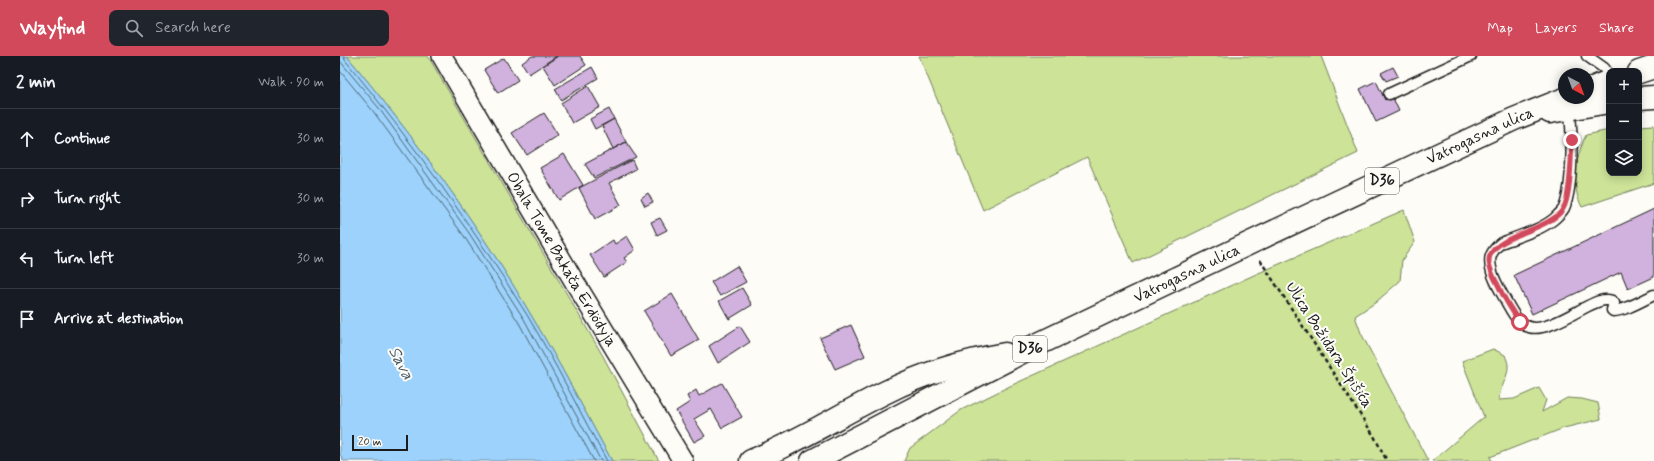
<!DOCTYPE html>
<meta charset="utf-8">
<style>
body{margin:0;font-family:Mynerve,sans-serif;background:#20242c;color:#f1f3f6}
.controls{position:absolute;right:12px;top:12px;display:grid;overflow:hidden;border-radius:8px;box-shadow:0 2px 10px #0003}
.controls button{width:36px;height:36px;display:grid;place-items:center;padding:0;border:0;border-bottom:1px solid #363941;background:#171b24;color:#f1f3f6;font:20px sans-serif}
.compass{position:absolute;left:1218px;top:12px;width:36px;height:36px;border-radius:50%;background:#171b24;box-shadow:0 2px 10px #0003;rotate:139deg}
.scale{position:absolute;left:12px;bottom:10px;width:56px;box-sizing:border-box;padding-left:4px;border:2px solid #1c1c1c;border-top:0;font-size:11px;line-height:14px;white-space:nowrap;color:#1c1c1c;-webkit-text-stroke:3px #fdfcf7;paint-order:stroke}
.stop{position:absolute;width:12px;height:12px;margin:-9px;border:3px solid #d1495b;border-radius:50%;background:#fff}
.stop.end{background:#d1495b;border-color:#fff;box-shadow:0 1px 4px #0008}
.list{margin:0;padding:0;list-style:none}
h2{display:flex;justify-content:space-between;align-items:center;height:52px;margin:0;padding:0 16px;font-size:17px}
h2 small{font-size:13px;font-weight:400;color:#9ea1a6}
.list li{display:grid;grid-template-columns:26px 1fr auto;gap:12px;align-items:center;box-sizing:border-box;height:60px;padding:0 16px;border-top:1px solid #363941}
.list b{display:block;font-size:15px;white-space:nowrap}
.list em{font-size:13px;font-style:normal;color:#9ea1a6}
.icon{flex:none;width:22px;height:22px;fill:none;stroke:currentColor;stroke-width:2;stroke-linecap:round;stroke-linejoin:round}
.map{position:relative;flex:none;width:1314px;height:405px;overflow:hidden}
header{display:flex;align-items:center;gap:24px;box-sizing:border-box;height:56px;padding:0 20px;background:#d1495b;color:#fff}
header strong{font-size:19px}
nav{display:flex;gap:22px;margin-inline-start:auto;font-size:14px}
.search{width:280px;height:36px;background:#20242c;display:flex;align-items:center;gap:10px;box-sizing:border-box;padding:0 14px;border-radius:8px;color:#9ea1a6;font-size:15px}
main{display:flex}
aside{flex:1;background:#171b24}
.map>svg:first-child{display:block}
.green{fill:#cce398;stroke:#74805a}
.water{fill:#9cd2fb;stroke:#6989a2}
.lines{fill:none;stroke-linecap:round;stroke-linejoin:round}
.shore{stroke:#4f6575;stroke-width:1}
.building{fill:#d1b1dd;stroke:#1c1c1c}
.service-casing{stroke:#1c1c1c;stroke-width:13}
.minor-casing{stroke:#1c1c1c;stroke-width:22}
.primary-casing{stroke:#1c1c1c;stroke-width:25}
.path{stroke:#1c1c1c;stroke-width:2.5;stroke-dasharray:4 3;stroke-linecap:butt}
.service{stroke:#fdfcf7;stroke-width:10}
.minor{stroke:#fdfcf7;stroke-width:19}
.primary{stroke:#fdfcf7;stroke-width:22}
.route{stroke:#d1495b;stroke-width:5}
.labels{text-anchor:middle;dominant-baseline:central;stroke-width:4;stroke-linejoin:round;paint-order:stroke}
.shield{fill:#fdfcf7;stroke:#605f5e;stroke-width:1}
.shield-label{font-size:15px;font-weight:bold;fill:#1c1c1c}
.street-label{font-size:16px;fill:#1c1c1c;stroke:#fdfcf7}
.water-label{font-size:17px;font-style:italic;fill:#495c6a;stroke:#fdfcf7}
</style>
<header>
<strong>Wayfind</strong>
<div class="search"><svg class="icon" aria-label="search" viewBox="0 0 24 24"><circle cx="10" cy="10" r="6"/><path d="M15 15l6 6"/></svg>Search here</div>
<nav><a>Map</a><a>Layers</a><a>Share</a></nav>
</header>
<main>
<aside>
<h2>2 min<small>Walk · 90 m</small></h2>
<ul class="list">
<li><svg class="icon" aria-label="ahead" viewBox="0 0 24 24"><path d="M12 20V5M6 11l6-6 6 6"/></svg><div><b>Continue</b></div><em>30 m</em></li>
<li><svg class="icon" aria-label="right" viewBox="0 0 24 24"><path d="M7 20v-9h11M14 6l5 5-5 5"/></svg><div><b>Turn right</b></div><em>30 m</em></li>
<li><svg class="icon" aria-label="left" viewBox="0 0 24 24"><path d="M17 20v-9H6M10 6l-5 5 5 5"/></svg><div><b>Turn left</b></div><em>30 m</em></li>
<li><svg class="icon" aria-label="arrive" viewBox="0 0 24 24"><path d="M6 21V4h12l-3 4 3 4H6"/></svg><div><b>Arrive at destination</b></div></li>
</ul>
</aside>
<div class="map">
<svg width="1314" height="405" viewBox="0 0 1314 405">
<rect width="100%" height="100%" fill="#fdfcf7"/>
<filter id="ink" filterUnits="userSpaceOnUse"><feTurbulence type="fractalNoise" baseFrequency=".025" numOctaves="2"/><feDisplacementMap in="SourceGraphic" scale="8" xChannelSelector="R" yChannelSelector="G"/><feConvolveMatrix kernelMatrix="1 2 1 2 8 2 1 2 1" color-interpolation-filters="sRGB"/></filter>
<g filter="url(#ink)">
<path class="green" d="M7,0H88L263,300L319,405H272C245,356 220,307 191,259C138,168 74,81 7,0Z
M579,0H981L1018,97L793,207L747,101L643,154Z
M1314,69V127L1242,151C1230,129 1236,100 1246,79L1269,74V117H1299V70Z
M1064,154L1075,186L1062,204L1060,225L1035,247L1015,260L1021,277L1088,405H564L570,392L621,354L670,330L914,219Z
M1153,293L1165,299C1166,302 1168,306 1168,309C1169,321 1159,332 1159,344L1174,343L1199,332L1206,344L1202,356L1227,342L1242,343L1258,347L1261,363L1224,372L1150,401L1152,405H1092L1144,361L1122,305Z"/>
<path class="water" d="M0,0H7C74,81 138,168 191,259C220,307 245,356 272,405H3L0,398Z"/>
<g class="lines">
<path class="shore" d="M4,0L5,4C72,85 132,170 187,259C216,307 240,357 267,405
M0,5L38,51L129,177L184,263L261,405
M0,15L33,55L124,180L179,267L254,405"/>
</g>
<path class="building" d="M192,0H217L189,18L182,7Z
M218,0H240L246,9L215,29L203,10Z
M164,2L178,24L158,37L144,14Z
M252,11L258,22L221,44L215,33Z
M1053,11L1058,20L1046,25L1041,17Z
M1036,25L1045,44L1052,40L1059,55L1036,66L1020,33Z
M248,30L260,51L232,67L221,47Z
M269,53L274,63L255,73L250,63Z
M204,57L218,79L187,99L172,77Z
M274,63L286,86L273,93L262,70Z
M286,86L296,101L254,122L245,108Z
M224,98L243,129L219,144L200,112Z
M292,104L296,113L269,127L281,149L255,163L239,132Z
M308,137L313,146L305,150L301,142Z
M1314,153V221L1288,233L1281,216L1192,258L1174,219Z
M320,162L327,174L317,179L311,166Z
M287,180L295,194L284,202L287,206L264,221L250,199L273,184L275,188Z
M397,210L406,226L380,240L371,226Z
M402,232L412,249L389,263L379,245Z
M332,238L359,284L331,300L304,255Z
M511,269L525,300L495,313L480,282Z
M400,270L410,286L378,307L369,290Z
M382,327L402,361L382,372L371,353L354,363L365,380L354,386L336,355L350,346L347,340L356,334L359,340Z"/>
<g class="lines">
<defs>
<path id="service" d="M1247,0L1264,12L1269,19
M1049,38L1131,0
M1229,52C1233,75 1233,131 1224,152C1222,156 1217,160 1214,163C1199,175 1178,180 1161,187C1150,196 1148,203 1152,216C1155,227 1162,237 1167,247C1172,256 1178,268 1189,271C1204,276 1232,258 1246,251C1254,247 1263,242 1272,245L1274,247L1272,254L1273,255C1287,254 1301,245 1314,239"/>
<g id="minor">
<path id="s1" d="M102,0L234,225L343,405"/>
</g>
<g id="primary">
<path d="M1299,16L1314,11"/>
<path d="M1248,34L1269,25"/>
<path d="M1299,42L1314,41"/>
<path d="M1210,56L1269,46"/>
<path d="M411,405C458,386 501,358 546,336C584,317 624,305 665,298"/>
<path id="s2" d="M472,405L686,294L910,187L1174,63L1227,42"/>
</g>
</defs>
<use href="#service" class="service-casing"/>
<use href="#minor" class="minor-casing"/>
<use href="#primary" class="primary-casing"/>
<path class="path" d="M920,204L1034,380L1047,405"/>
<use href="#service" class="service"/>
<use href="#minor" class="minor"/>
<use href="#primary" class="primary"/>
</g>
</g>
<g class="lines" filter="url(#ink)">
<path class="route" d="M1180,266C1171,254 1164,242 1158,229C1154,222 1150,214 1149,206C1147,180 1210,175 1223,153C1231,140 1231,100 1232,84"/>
</g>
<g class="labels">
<g class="shield">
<rect x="1025" y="112" width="34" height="26" rx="3"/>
<rect x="673" y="280" width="34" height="26" rx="3"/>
</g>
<g class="shield-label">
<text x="1042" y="125">D36</text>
<text x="690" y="293">D36</text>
</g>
<g class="street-label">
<text stroke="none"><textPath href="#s2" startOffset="743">Vatrogasna ulica</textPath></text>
<text stroke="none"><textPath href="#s1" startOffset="236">Obala Tome Bakača Erdödyja</textPath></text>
<text stroke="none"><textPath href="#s2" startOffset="419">Vatrogasna ulica</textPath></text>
<text transform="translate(989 289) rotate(57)">Ulica Božidara Špišića</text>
</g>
<g class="water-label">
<text transform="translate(61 307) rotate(62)">Sava</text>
</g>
</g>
</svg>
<div class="controls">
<button>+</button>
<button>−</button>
<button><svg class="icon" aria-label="layers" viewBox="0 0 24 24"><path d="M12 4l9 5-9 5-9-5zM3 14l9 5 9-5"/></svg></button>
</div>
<svg class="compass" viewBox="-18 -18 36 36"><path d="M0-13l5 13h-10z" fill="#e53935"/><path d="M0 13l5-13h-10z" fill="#9ea1a6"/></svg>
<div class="scale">20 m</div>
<div class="stop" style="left:1180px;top:266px"></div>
<div class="stop end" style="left:1232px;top:84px"></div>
</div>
</main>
